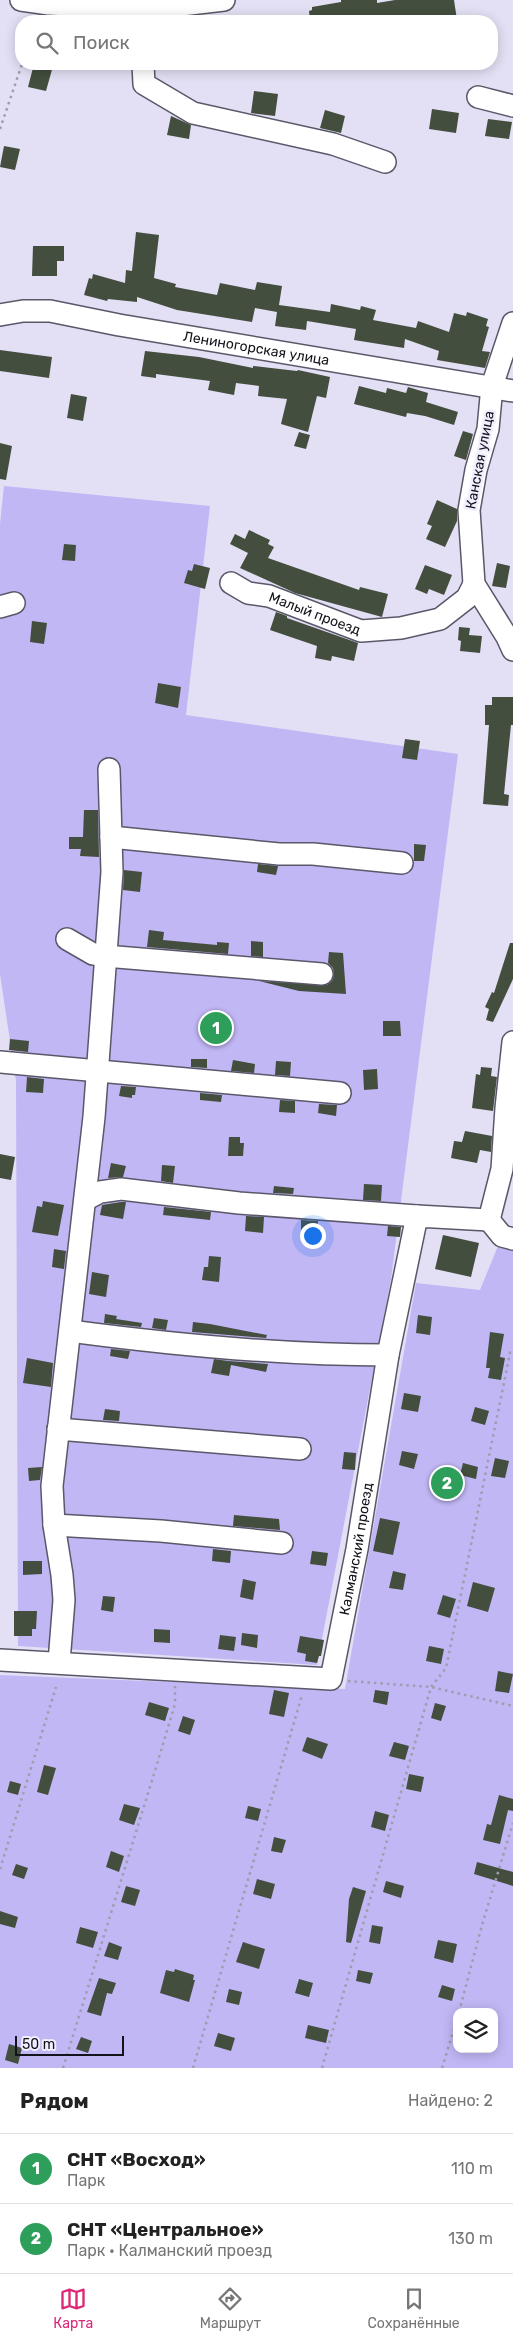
<!DOCTYPE html>
<html lang="ru">
<meta charset="utf-8">
<style>
body{margin:0;font-family:Rubik,sans-serif;background:#f2f2f2;color:#222}
.controls{position:absolute;right:15px;bottom:15px;display:grid;overflow:hidden;border-radius:10px;box-shadow:0 2px 12px #0003}
.controls button{width:45px;height:45px;display:grid;place-items:center;padding:0;border:0;border-bottom:1px solid #e0e0e0;background:#fff;color:#222;font:25px sans-serif}
.scale{position:absolute;left:15px;bottom:12px;width:109px;box-sizing:border-box;padding-left:5px;border:2px solid #14131a;border-top:0;font-size:14px;line-height:18px;white-space:nowrap;color:#14131a;-webkit-text-stroke:4px #f0eeff;paint-order:stroke}
.you{position:absolute;left:312px;top:1235px;width:18px;height:18px;margin:-12px;border:4px solid #fff;border-radius:50%;background:#1a73e8;box-shadow:0 0 0 8px #1a73e833}
.badge{display:grid;place-items:center;width:32px;height:32px;border-radius:50%;background:#db2777;color:#fff;font-size:16px;font-weight:700}
.pin{position:absolute;translate:-50% -50%;border:2px solid #fff;box-shadow:0 1px 5px #0006}
.list{margin:0;padding:0;list-style:none}
h2{display:flex;justify-content:space-between;align-items:center;height:65px;margin:0;padding:0 20px;font-size:21px}
h2 small{font-size:16px;font-weight:400;color:#767676}
.list li{display:grid;grid-template-columns:32px 1fr auto;gap:15px;align-items:center;box-sizing:border-box;height:70px;padding:0 20px;border-top:1px solid #e0e0e0}
.list b{display:block;font-size:19px;white-space:nowrap}
.list p{margin:0;font-size:16px;white-space:nowrap;color:#767676}
.list em{font-size:16px;font-style:normal;color:#767676}
.icon{flex:none;width:28px;height:28px;fill:none;stroke:currentColor;stroke-width:2;stroke-linecap:round;stroke-linejoin:round}
.map{position:relative;flex:none;width:513px;height:2068px;overflow:hidden}
.search{position:absolute;background:#fff;box-shadow:0 2px 12px #0003;left:15px;right:15px;top:15px;height:55px;display:flex;align-items:center;gap:12px;box-sizing:border-box;padding:0 18px;border-radius:20px;color:#767676;font-size:19px}
.sheet{height:205px;background:#fff}
nav{display:flex;justify-content:space-around;align-items:center;box-sizing:border-box;height:70px;border-top:1px solid #e0e0e0;background:#fff;font-size:14px;color:#767676}
nav a{display:grid;justify-items:center;gap:2px}
nav .on{color:#db2777}
.map>svg:first-child{display:block}
.green{fill:#c1b7f5;fill-rule:evenodd}
.building{fill:#434e3e}
.lines{fill:none;stroke-linecap:round;stroke-linejoin:round}
.minor-casing{stroke:#5a5769;stroke-width:24}
.path{stroke:#9f9cad;stroke-width:2.5;stroke-dasharray:2.5 4;stroke-linecap:butt}
.minor{stroke:#fff;stroke-width:21}
.labels{text-anchor:middle;dominant-baseline:central;stroke-width:5;stroke-linejoin:round;paint-order:stroke}
.street-label{font-size:14px;fill:#14131a;stroke:#f0eeff}
</style>
<div class="map">
<svg width="513" height="2068" viewBox="0 0 513 2068">
<rect width="100%" height="100%" fill="#e3e0f5"/>
<path class="green" d="M4,486L210,506L186,715L458,754L391,1279L317,1665L18,1646L16,1081L0,974V524Z
M502,1236L513,1239V2068H0V1675L345,1689L416,1283L480,1290ZM457,2012H494V2049H457Z"/>
<path class="building" d="M341,0H377V3L395,0H454L457,20L438,21V18L419,21H310L309,11L312,10V7L341,2Z
M34,64L53,66L46,91L28,87Z
M254,91L278,94L275,116L251,113Z
M432,109L459,113L456,133L429,129Z
M325,110L345,116L341,133L320,128Z
M171,116L191,125L189,139L167,135Z
M488,119L512,122L509,139L485,136Z
M4,146L20,149L15,170L0,167Z
M136,232L159,235L154,278L176,284L175,287L217,295L220,283L255,290L257,282L282,286L279,305L330,312L331,304L360,310L361,306L376,310L373,320L416,328L418,321L449,332L454,313L466,316L467,312L488,319L486,326L489,327L482,351L490,352L485,368L437,360L439,351L405,339L404,348L354,340L356,329L307,321L306,330L275,326L277,312L255,308L252,322L177,310L137,297V302L108,299L107,301L84,295L89,278L92,279L93,274L125,283L126,270L132,271Z
M33,246H64V261H57V276H32Z
M0,350L52,357L49,378L0,371Z
M145,351L199,357L253,368V366L297,371L298,370L330,377L326,398L317,396L308,432L281,424L287,399L258,396L259,386L236,383L234,395L208,390L210,381L156,374V378L141,376Z
M359,386L386,393L387,388L406,393L408,387L428,393L426,402L458,412L454,425L425,416L407,413L406,417L354,404Z
M71,394L87,397L83,421L67,418Z
M463,431L473,434L466,460L454,456Z
M299,432L310,435L306,449L294,446Z
M0,443L12,446L6,480L0,479Z
M437,500L457,509V521L445,547L426,539L432,526L427,524Z
M249,530L270,540L268,544L274,547L268,558L359,590L360,587L388,594L382,617L295,593L240,568L248,553L230,544L235,534L245,539Z
M64,544L76,545L75,561L62,560Z
M497,563L510,566L506,588L492,586Z
M194,564L210,568L205,589L184,583L188,570L192,571Z
M425,565L452,575L444,595L429,589L427,594L415,589Z
M276,612L287,616V618L358,643L354,661L332,656L331,661L315,658L317,646L270,630Z
M32,621L47,623L44,644L30,642Z
M459,627L470,628L469,635L482,636L480,653L460,651L461,641L458,640Z
M158,683L181,687L178,708L155,703Z
M492,697H513V725H511L504,794L509,795L508,806L483,804L489,725H485V705H492Z
M405,739L420,741L417,760L402,758Z
M84,810H98L99,857L80,856L81,849H69V837H83Z
M414,844L426,845L424,861H414Z
M258,864L278,866L276,875L257,872Z
M124,870L142,872L140,892L123,890Z
M149,930L164,932L163,940L217,945V942L229,943L228,954L147,947Z
M251,941L263,942V957L251,956Z
M510,943H513V979L493,1022L486,1020L489,1009L485,1007L492,992L494,993Z
M329,952L343,953L346,994L299,991L259,981L327,985L332,981L334,975L333,968L328,963Z
M383,1021H400L401,1036H383Z
M10,1039L29,1041L28,1052L9,1050Z
M191,1059H207V1068L191,1067Z
M233,1060L255,1064L254,1073L231,1071Z
M276,1061L291,1062L290,1076L275,1075Z
M481,1067L492,1068L491,1076L497,1077L493,1111L472,1108L476,1074L480,1075Z
M377,1069L378,1089L364,1090L363,1070Z
M27,1077L44,1079L43,1093L26,1092Z
M121,1086L136,1087L135,1095H132V1098L119,1096Z
M200,1093L222,1095L221,1102L200,1100Z
M280,1100L295,1101V1113L279,1112Z
M319,1104L337,1105L336,1116L318,1113Z
M465,1131L492,1136L491,1152L480,1150L477,1163L451,1158L454,1141L462,1142Z
M229,1137H240V1143H244L243,1156H228Z
M0,1154L15,1157L11,1180L0,1178Z
M111,1163L126,1166L123,1177L108,1178Z
M162,1165L175,1166L173,1183L161,1181Z
M364,1184L382,1185L381,1201L363,1200Z
M274,1186L294,1188L293,1194L273,1193Z
M43,1201L64,1205L58,1236L32,1232L37,1206L42,1207Z
M121,1202H126L123,1219L100,1215L102,1205Z
M164,1207L211,1212L210,1220L163,1215Z
M246,1216L264,1217L263,1233L245,1231Z
M301,1220L318,1221L317,1232L301,1231Z
M388,1226L401,1227L400,1237L387,1236Z
M443,1235L479,1243L471,1277L435,1269Z
M54,1249L66,1251L64,1269L52,1267Z
M209,1256L221,1257L219,1282L202,1280L204,1267H208Z
M92,1272L109,1275L106,1297L89,1294Z
M105,1314L117,1316L116,1319L142,1323L141,1327L104,1323Z
M418,1315L432,1317L430,1335L416,1333Z
M154,1318L168,1320L166,1330L152,1328Z
M193,1322L210,1324L267,1335L266,1338L192,1332Z
M490,1332L504,1334L500,1357L505,1358L501,1380L488,1378L490,1368H486Z
M111,1349L130,1351L128,1359L110,1356Z
M27,1358L53,1363L51,1387L23,1383Z
M214,1359L228,1361L268,1364L266,1372L231,1365L229,1376L211,1373Z
M404,1393L421,1396L418,1412L401,1409Z
M475,1407L489,1411L485,1425L471,1421Z
M105,1409L120,1411L119,1421L103,1420Z
M402,1451L418,1454L414,1469L399,1465Z
M344,1452L356,1453L355,1470L342,1469Z
M495,1458L509,1461L505,1478L491,1476Z
M463,1463L478,1467L476,1479L460,1475Z
M42,1467L40,1480L29,1481L28,1468Z
M234,1515L279,1519L280,1530L233,1526Z
M380,1518L400,1522L393,1555L373,1551Z
M213,1549L231,1551L230,1563L212,1561Z
M312,1551L328,1553L326,1566L310,1564Z
M23,1561H42V1574L23,1575Z
M393,1571L406,1574L403,1590L389,1588Z
M243,1579L256,1582L253,1600L240,1597Z
M473,1582L495,1588L488,1612L467,1606Z
M443,1595L456,1599L450,1618L437,1614Z
M103,1596L115,1597L113,1612L101,1610Z
M14,1611H37L36,1629H32V1636H14Z
M154,1629L170,1630V1643L154,1642Z
M242,1633L258,1635L257,1648L241,1645Z
M220,1635L236,1637L234,1651L218,1649Z
M300,1636L324,1640L321,1656H319L317,1663L305,1661L306,1654L297,1652Z
M429,1646L444,1649L441,1664L426,1661Z
M498,1671L513,1674L509,1693L495,1691Z
M274,1690L289,1693L284,1717L269,1714Z
M375,1690L389,1692L387,1705L373,1702Z
M149,1702L169,1708L165,1721L145,1715Z
M435,1703L446,1706L441,1721L431,1718Z
M183,1716L195,1720L190,1735L178,1731Z
M307,1737L328,1744L322,1759L302,1751Z
M394,1742L409,1746L405,1760L389,1756Z
M44,1765L56,1768L48,1795L37,1792Z
M409,1774L424,1777L421,1792L406,1789Z
M10,1781L21,1784L18,1795L7,1792Z
M499,1795L513,1799V1811L508,1810L500,1844L483,1840L487,1824L491,1825Z
M124,1804L140,1808L134,1825L119,1820Z
M248,1806L261,1809L258,1821L245,1818Z
M375,1811L389,1815L385,1831L371,1827Z
M274,1837L286,1840L282,1853L271,1851Z
M111,1851L124,1856L119,1872L106,1867Z
M477,1862L513,1872V1886L474,1874Z
M16,1864L28,1868L24,1879L12,1875Z
M257,1879L275,1884L271,1899L253,1894Z
M386,1881L404,1886L401,1898L383,1892Z
M126,1886L140,1890L135,1906L121,1902Z
M353,1887L366,1891L351,1943L346,1942L349,1899Z
M0,1911L18,1917L15,1928L0,1924Z
M372,1925L383,1927L380,1944L369,1942Z
M80,1927L98,1932L93,1948L76,1943Z
M438,1940L457,1944L453,1963L434,1958Z
M109,1942L122,1947L118,1960L104,1956Z
M243,1942L265,1949L259,1969L236,1962Z
M175,1969L194,1975L193,1980H195L189,2002L160,1993L166,1970L174,1972Z
M358,1970L373,1973L370,1984L356,1981Z
M99,1978L116,1983L112,1994L107,1993L101,2016L87,2012Z
M299,1979L313,1983L309,1997L295,1993Z
M442,1985L455,1989L452,2001L438,1997Z
M229,1989L242,1992L239,2005L226,2002Z
M308,2025L329,2030L326,2043L305,2038Z
M218,2033L235,2038L231,2051L214,2046Z
M81,2037L92,2041L88,2053L76,2049Z
M9,2044L22,2048L18,2064L5,2060Z"/>
<g class="lines">
<defs>
<g id="minor">
<path d="M21,0L49,4L147,9L224,0"/>
<path d="M143,64L144,84L193,113L333,144L385,162"/>
<path d="M478,97L513,106"/>
<path id="s1" d="M0,315L23,311H50L119,325L513,391"/>
<path d="M513,323L492,386L488,429L476,470L469,510L474,584L507,637L513,650"/>
<path id="s2" d="M231,583L248,593L269,596L361,631L401,628L440,619L467,598L474,584"/>
<path d="M0,607L14,603"/>
<path d="M111,837L279,854H313L402,863"/>
<path d="M67,939L93,954L105,956L322,974"/>
<path d="M0,1062L340,1093"/>
<path d="M85,1200L100,1192L121,1189L239,1203L417,1216"/>
<path d="M489,1220L502,1236L513,1239"/>
<path d="M70,1331C175,1345 282,1355 388,1355"/>
<path d="M58,1429L300,1449"/>
<path d="M54,1525L161,1531L282,1543"/>
<path id="s3" d="M0,1660L331,1679L357,1549L388,1355L417,1216L489,1220L502,1169L506,1108L513,1042"/>
<path d="M59,1662L64,1600L62,1575L54,1525L52,1486L94,1117L112,872L109,769"/>
</g>
</defs>
<use href="#minor" class="minor-casing"/>
<path class="path" d="M0,129L22,64
M348,1681L431,1687L513,1706
M0,1869L56,1687
M459,2012L482,1925L513,1823
M63,2068L154,1774L175,1704V1686
M193,2068L302,1695
M322,2068L431,1687L446,1668L511,1348
M442,2068L457,2019"/>
<use href="#minor" class="minor"/>
</g>
<g class="labels">
<g class="street-label">
<text stroke="none"><textPath href="#s1" startOffset="260">Лениногорская улица</textPath></text>
<text transform="translate(480 460) rotate(-79)">Канская улица</text>
<text stroke="none"><textPath href="#s2" startOffset="90">Малый проезд</textPath></text>
<text stroke="none"><textPath href="#s3" startOffset="464">Калманский проезд</textPath></text>
</g>
</g>
</svg>
<div class="controls">
<button><svg class="icon" aria-label="layers" viewBox="0 0 24 24"><path d="M12 4l9 5-9 5-9-5zM3 14l9 5 9-5"/></svg></button>
</div>
<div class="scale">50 m</div>
<div class="you"></div>
<div class="pin badge" style="left:216px;top:1028px;background:#2e9e5b">1</div>
<div class="pin badge" style="left:447px;top:1483px;background:#2e9e5b">2</div>
<div class="search"><svg class="icon" aria-label="search" viewBox="0 0 24 24"><circle cx="10" cy="10" r="6"/><path d="M15 15l6 6"/></svg>Поиск</div>
</div>
<section class="sheet">
<h2>Рядом<small>Найдено: 2</small></h2>
<ul class="list">
<li><span class="badge" style="background:#2e9e5b">1</span><div><b>СНТ «Восход»</b><p>Парк</p></div><em>110 m</em></li>
<li><span class="badge" style="background:#2e9e5b">2</span><div><b>СНТ «Центральное»</b><p>Парк · Калманский проезд</p></div><em>130 m</em></li>
</ul>
</section>
<nav>
<a class="on"><svg class="icon" aria-label="map" viewBox="0 0 24 24"><path d="M3 6l6-2 6 2 6-2v14l-6 2-6-2-6 2zM9 4v14M15 6v14"/></svg>Карта</a>
<a><svg class="icon" aria-label="directions" viewBox="0 0 24 24"><path d="M12 3l9 9-9 9-9-9zM9 14v-3h6M13 9l2 2-2 2"/></svg>Маршрут</a>
<a><svg class="icon" aria-label="saved" viewBox="0 0 24 24"><path d="M7 4h10v16l-5-4-5 4z"/></svg>Сохранённые</a>
</nav>
